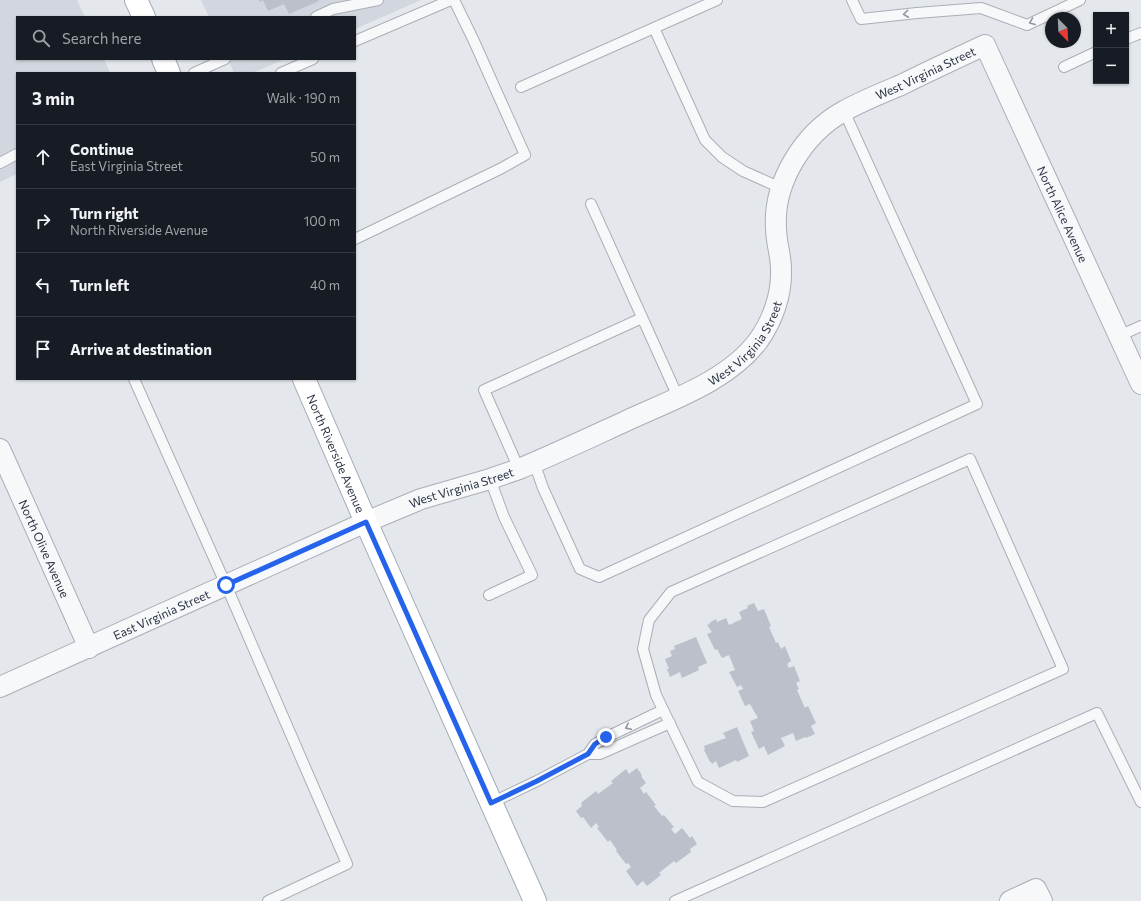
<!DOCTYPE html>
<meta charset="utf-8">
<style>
body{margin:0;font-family:Commissioner,sans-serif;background:#20242c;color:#f1f3f6}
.controls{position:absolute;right:12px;top:12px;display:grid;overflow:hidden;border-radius:0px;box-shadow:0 1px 3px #0004}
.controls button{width:36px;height:36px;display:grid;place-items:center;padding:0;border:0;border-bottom:1px solid #363941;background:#171b24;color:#f1f3f6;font:20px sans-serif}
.compass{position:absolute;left:1045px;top:12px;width:36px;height:36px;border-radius:50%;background:#171b24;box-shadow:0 1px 3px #0004;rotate:156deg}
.stop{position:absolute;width:12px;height:12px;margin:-9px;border:3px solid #2563eb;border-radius:50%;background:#fff}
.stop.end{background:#2563eb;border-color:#fff;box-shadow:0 1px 4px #0008}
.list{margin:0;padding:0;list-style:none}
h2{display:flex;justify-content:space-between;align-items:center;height:52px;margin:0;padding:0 16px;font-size:17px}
h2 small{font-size:13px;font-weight:400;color:#9ea1a6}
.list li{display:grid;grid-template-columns:26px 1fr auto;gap:12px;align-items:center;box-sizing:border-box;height:64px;padding:0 16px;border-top:1px solid #363941}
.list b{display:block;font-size:15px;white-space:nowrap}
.list p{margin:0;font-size:13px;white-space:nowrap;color:#9ea1a6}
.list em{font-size:13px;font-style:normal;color:#9ea1a6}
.icon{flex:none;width:22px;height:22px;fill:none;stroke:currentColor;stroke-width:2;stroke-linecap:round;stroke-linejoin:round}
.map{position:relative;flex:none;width:1141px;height:901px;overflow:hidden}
.search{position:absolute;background:#171b24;box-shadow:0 1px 3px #0004;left:16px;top:16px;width:340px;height:44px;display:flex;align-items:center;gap:10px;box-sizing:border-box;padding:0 14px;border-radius:0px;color:#9ea1a6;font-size:15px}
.panel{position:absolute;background:#171b24;box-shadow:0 1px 3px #0004;left:16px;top:72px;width:340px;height:308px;border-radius:0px}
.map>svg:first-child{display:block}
.built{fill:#d2d6de}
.building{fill:#bbc0ca}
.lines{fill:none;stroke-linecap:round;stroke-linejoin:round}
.lane-casing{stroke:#a9aeb7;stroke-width:12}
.street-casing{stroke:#a9aeb7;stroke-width:22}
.primary-casing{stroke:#a3abb8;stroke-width:24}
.lane{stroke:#f7f8fa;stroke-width:10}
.street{stroke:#f7f8fa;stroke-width:20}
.primary{stroke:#fff;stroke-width:22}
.oneway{stroke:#9196a0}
.route{stroke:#2563eb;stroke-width:5}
.labels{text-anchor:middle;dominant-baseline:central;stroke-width:3;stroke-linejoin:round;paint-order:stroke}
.street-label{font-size:12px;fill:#2b3445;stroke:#f4f6f9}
</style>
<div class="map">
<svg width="1141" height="901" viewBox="0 0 1141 901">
<rect width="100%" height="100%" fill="#e4e7ec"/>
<path class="built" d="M0,0H77L85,17H17V59H104L110,73H17V174L0,182Z
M201,0H421L355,29V17H209Z
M228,59H285L252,73H234Z"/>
<path class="building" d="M259,0H318L319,1L289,14L284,4L268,11L263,0L260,2Z
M754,603L758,611L764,609L771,626L769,627L776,643L778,642L781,649L785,646L791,661L787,664L789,668L794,666L800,681L796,683L799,689L797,690L805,708L808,706L816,723L811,726L815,734L806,738L805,737L796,741L793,733L781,738L785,746L768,755L764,746L759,749L751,732L754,731L750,721L758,718L750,704L745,706L738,691L743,689L741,685L737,687L729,672L735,670L729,655L722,658L717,649L715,650L707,634L712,632L707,625L710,624L709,623L716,619L717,622L726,618L729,625L742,619L739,612L748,608L747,606Z
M696,637L707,663L698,667L699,670L682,678L680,672L670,677L667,669H669L665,659L672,656L670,651L675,649L674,646Z
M737,727L749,756L737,762L736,760L719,768L716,761L712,764L711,762H710L704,750L705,749L704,746L726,738L723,733Z
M637,768L642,775L641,776L646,783L640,788L644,794L646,792L656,805L654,806L662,816L664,815L674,827L671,829L675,834L682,828L690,838L692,836L697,844L690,849L691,852L676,863L674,861L659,873L661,875L647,886L643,881L637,886L626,871L631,867L628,863L626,864L616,851L617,850L610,840L608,842L597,828L599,827L596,823L591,828L583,817L581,818L576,811L582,806L581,803L596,791L598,794L613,783L611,781L626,769L629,774Z"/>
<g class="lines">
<defs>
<path id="lane" d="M852,0L861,19L917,13L981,8L1027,25L1080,0
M316,17L333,9L378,0
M654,28L705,140L722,157L743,171L781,188
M1126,39L1141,33
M355,41L451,0
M1064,67L1096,52
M194,73L225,59
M281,73L313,59
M521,87L717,0
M0,163L17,154
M591,204L678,397
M355,239L500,169L525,155L473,39L454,0
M1119,336L1141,326
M134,379L226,585L347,864L268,901
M970,459L1063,669L763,802L733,801L698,782L656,695L643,649L649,620L671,592Z
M534,462L543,488L580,569L599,577L977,404L844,111
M519,469L484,390L642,318
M489,595L532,575L504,517L490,479
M588,754H600L670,723
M491,803L537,781L588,754L595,744L607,737L663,710
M675,901L1097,713L1141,802"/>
<g id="street">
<path id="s1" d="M0,449L89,648"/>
<path id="s2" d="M0,687L366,522L421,499L490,479L519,469C555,454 591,437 626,421C671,400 728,381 758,341C773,320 782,294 781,269C781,255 776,242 776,228C773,182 804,133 844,111C862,101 882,93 901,85C929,71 957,58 985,45L1141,384"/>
<path d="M1010,901L1036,889L1042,901"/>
</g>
<g id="primary">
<path d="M136,0L144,17"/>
<path d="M163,59L169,73"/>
<path id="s3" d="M304,379L366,522L535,901"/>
</g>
</defs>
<use href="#lane" class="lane-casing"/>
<use href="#street" class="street-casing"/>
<use href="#primary" class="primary-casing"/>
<use href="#lane" class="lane"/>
<use href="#street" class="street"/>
<use href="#primary" class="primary"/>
</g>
<defs><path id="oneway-chevron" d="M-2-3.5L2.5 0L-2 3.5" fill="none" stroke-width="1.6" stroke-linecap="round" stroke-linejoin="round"/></defs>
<g class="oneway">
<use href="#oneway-chevron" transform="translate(906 14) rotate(174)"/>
<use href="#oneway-chevron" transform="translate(1032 22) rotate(158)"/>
<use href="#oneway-chevron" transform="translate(628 727) rotate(154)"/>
</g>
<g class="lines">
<path class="route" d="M226,585L366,522L491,803L537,781L588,754L595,744L606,737"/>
</g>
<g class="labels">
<g class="street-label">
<text stroke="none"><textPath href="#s2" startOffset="1187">West Virginia Street</textPath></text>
<text stroke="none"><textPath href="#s2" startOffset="1439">North Alice Avenue</textPath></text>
<text stroke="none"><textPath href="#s2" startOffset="827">West Virginia Street</textPath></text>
<text stroke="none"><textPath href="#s3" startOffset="81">North Riverside Avenue</textPath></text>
<text stroke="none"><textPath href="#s2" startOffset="503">West Virginia Street</textPath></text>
<text stroke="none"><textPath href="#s1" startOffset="109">North Olive Avenue</textPath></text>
<text stroke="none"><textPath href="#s2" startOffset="177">East Virginia Street</textPath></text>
</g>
</g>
</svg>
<div class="controls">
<button>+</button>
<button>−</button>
</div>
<svg class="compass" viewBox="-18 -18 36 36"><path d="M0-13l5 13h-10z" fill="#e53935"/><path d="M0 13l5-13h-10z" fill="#9ea1a6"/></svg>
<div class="stop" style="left:226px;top:585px"></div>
<div class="stop end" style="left:606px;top:737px"></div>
<div class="search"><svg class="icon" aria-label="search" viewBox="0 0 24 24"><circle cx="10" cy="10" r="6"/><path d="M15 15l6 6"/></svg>Search here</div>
<section class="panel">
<h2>3 min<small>Walk · 190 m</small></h2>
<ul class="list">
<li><svg class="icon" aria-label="ahead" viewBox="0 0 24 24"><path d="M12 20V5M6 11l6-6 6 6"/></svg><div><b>Continue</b><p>East Virginia Street</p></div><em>50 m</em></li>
<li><svg class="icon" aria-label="right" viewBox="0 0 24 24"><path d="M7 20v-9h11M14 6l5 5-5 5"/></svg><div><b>Turn right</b><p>North Riverside Avenue</p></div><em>100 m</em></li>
<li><svg class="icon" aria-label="left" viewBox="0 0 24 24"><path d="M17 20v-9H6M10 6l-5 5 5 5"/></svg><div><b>Turn left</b></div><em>40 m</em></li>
<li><svg class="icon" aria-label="arrive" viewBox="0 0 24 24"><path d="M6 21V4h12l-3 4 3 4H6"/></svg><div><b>Arrive at destination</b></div></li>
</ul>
</section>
</div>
